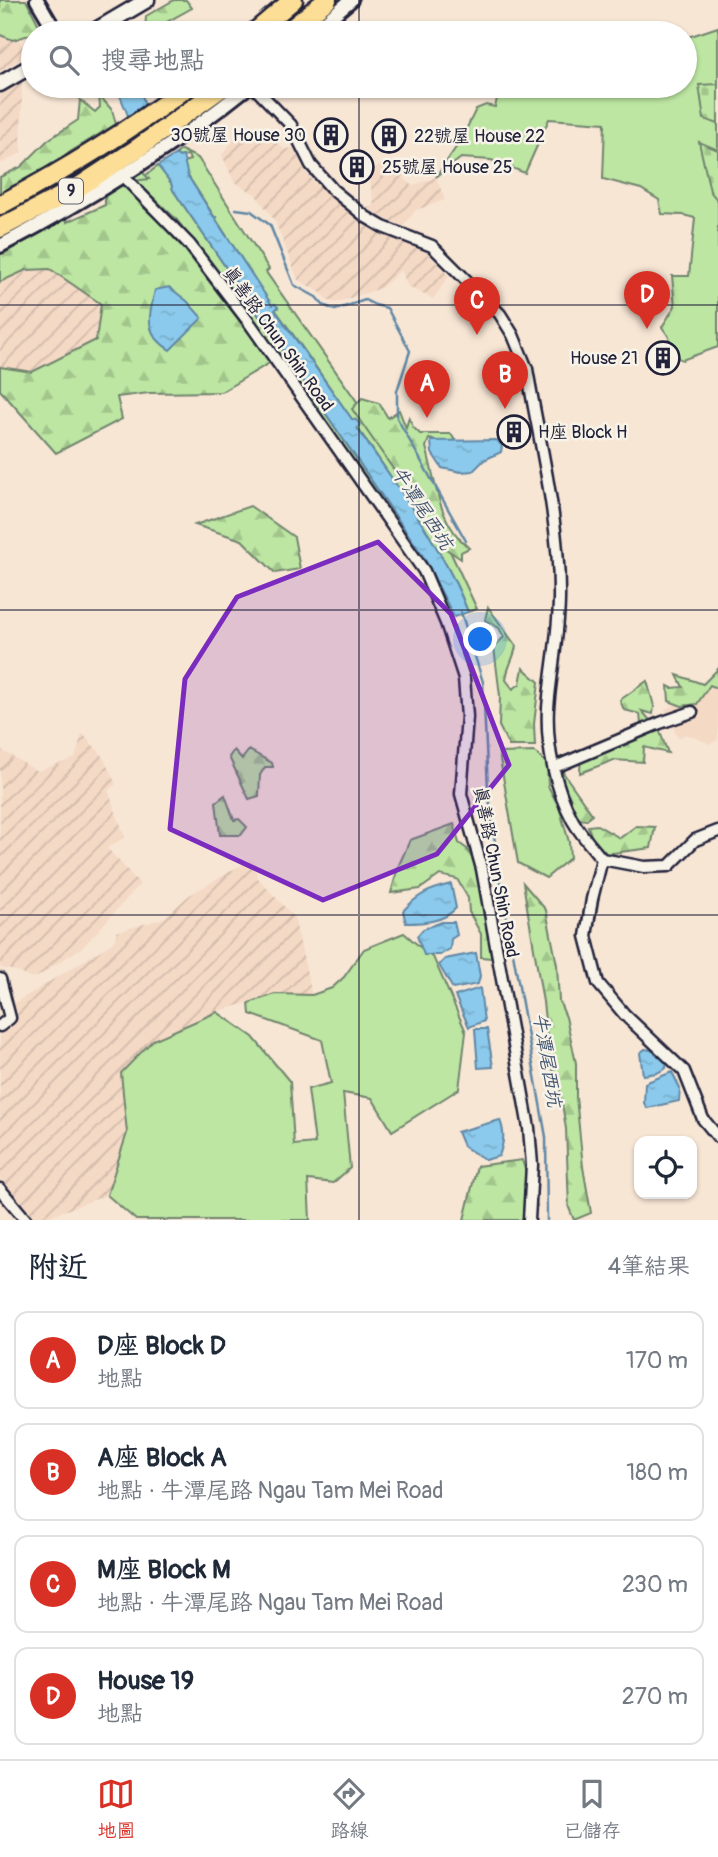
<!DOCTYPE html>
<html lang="zh-TW">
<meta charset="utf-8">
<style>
body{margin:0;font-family:Pangolin,"LXGW WenKai TC",sans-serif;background:#f6f6f7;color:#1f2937}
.controls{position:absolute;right:21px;bottom:21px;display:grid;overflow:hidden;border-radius:14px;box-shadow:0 2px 5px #0004}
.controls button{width:63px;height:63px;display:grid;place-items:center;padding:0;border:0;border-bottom:2px solid #e0e1e3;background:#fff;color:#1f2937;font:35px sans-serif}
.you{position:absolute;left:481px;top:640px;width:24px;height:24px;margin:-18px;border:5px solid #fff;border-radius:50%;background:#1a73e8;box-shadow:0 0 0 10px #1a73e833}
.badge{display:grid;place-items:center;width:46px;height:46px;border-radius:50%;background:#d93025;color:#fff;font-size:23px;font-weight:700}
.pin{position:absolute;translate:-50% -58px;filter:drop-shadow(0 2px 4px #0008)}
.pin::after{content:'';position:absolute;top:37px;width:24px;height:21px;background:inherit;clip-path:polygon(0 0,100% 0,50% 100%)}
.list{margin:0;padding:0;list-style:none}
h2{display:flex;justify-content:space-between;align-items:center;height:91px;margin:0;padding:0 28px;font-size:30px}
h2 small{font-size:23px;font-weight:400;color:#747a83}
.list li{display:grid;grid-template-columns:46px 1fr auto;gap:21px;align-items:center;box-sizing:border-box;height:98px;margin:0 14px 14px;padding:0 14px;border:2px solid #e0e1e3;border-radius:14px}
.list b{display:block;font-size:26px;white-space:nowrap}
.list p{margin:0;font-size:23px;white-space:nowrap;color:#747a83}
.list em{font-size:23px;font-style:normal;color:#747a83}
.icon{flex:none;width:38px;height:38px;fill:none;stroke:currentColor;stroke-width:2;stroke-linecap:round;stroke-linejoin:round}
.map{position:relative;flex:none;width:718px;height:1220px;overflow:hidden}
.search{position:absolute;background:#fff;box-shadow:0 2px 5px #0004;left:21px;right:21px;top:21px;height:77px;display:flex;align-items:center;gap:18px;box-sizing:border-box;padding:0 24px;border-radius:38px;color:#747a83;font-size:26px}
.sheet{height:539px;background:#fff}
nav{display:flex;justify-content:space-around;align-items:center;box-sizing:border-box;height:98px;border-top:2px solid #e0e1e3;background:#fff;font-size:19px;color:#747a83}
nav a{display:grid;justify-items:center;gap:4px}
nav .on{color:#d93025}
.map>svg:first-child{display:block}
.built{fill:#f4d9c5}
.industrial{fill:url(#industrial-furrows)}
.green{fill:#bde6a2;stroke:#70846e;stroke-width:2}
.forest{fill:url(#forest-firs);stroke:#70846e;stroke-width:2}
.cemetery{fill:url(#cemetery-stones);stroke:#70846e;stroke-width:2}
.water{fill:url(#water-ripples);stroke:#6187a5;stroke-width:2}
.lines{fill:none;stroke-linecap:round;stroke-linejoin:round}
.stream{stroke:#6187a5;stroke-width:2.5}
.minor-casing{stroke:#22223b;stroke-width:15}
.tertiary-casing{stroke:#22223b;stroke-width:18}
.secondary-casing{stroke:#22223b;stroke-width:19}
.motorway-casing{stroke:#22223b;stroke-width:23}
.minor{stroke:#f7f3e8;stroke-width:10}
.tertiary{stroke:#f7f3e8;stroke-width:12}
.secondary{stroke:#f7f3e8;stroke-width:14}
.motorway{stroke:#fcde96;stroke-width:18}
.marked{fill:#7b2cbf;fill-opacity:0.2;stroke:#7b2cbf;stroke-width:5;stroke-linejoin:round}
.grid{fill:none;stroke:#22223b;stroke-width:2;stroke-opacity:0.55}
.labels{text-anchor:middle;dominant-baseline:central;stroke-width:5;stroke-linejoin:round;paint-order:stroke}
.shield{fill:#f7f3e8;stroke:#62616f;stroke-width:2}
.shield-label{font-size:16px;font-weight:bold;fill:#22223b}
.poi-label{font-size:18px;fill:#22223b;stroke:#f7f3e8;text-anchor:start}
.street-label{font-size:18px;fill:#22223b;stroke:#f7f3e8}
.water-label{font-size:19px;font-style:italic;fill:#425470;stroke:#f7f3e8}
</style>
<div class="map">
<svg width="718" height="1220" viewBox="0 0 718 1220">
<defs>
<pattern id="industrial-furrows" width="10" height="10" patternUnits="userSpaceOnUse" patternTransform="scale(1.75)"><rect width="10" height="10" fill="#f4d9c5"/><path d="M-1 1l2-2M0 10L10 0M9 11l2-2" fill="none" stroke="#d1baaa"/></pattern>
<pattern id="forest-firs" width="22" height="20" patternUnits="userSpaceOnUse" patternTransform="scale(1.75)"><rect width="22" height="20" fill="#bde6a2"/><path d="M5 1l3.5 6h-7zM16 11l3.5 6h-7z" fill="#a2c58c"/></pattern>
<pattern id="cemetery-stones" width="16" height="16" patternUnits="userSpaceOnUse" patternTransform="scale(1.75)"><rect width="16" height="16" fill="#bde6a2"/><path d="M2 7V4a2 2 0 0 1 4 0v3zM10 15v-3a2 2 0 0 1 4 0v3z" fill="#a2c58c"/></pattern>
<pattern id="water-ripples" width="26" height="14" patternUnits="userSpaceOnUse" patternTransform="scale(1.75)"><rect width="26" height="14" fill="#8bcaec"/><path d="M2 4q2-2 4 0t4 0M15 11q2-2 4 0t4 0" fill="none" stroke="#78adcb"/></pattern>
</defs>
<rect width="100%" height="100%" fill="#f8e6d5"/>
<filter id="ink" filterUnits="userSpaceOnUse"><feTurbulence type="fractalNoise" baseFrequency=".0143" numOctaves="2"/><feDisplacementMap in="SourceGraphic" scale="14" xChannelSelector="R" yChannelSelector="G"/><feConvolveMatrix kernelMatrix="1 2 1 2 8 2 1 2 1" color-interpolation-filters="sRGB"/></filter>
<g filter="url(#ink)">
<path class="built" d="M718,685V740L710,744L686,734L678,738L665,709Z"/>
<path class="industrial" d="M0,8L28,55L0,71Z
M22,81L21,153L0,164V94Z
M266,132L284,149L294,148L304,170L312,180L361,224L380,234L427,253L449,276L433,299L408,287L401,270L381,288L335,303L327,300L320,292L298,280L275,221L255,194L234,182L222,155L235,138Z
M389,160L412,186L436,177L445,200L416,210L403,226L384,218L368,208L374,206L369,175L374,169Z
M50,269L101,304L97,340L32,372L0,367V282L26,270Z
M82,733L102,755L116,784L108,790L125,837L107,848L140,884L84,946L37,977L29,978L16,971L1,968L0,966V749L37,771L75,758Z
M250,860L255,864L257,877L294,917L312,995L275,994L217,1012L121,1073L127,1133L107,1195L39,1220H30L0,1184V1031L14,1019L10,1006L114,942L117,932L164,918L188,896Z"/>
<path class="green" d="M718,27V347L682,360L670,353L669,337L662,327L675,306L672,276H689L695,218L683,215L662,214L659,200L641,189L603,179L605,123L549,119L525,173L491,160L461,158L436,177L461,140L476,109L486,105L495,107L500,86H685V38Z
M181,150L198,158L269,269L266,272L412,480L408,484L449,549L477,609L468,612C448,559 416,515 385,468C349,415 313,362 275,309L277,308L272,306L188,176L183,162L190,160L188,155L179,157L176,154Z
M158,166L171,183L173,190L423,556L449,606L451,613L446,617L438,598L238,298L176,219L137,182Z
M535,752L547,764L548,786L559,807L569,842L570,858L546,878L518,863L499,753Z
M404,933L434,959L466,1032L459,1089L392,1131L372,1098L343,1093L350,1168L333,1183L308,1180L310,1220H136L107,1195L127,1133L121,1073L153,1040L217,1012L253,1037L290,1082L294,1145L315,1143L308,1089L331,1083L322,1040L250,1014L249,1003L275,994L312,995L332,988L344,977L364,949Z"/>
<path class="forest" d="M0,0H26L42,31L13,40L0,35Z
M174,0H186L192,8L167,22L164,33H145L146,16Z
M99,95L112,110L116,124L70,152L39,177L0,198V177L21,167L48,140L78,120L80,100L95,112L100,107Z
M134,163L149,179L125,182L143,207L165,227L185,250L271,362L221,392L149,393L117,397L122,419L56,453L0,390V367L32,372L96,340L101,304L50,269L26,270L0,282V237L65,203L69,205L67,222L105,205V193Z
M362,398L379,403L388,418L399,410L406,428L409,417L413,427L420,434H451L459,447L429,439L426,447C437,485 437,521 469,548L461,552V559L443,547L440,526C420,519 420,514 418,494L400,479L352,409Z
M250,506L294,537L300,569L275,573L242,540L195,525Z
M488,607L516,646C514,659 507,667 506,680L513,689L520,684L523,668L539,682L534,724L535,746H509L499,726L500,696L494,647L504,637L499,628L485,620Z
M718,669V689L710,685L697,704L682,706L669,701L668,686L672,688L683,687L677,675L703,684Z
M647,681L654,706L653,714L642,711L660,732L668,753L644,747L643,762L614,760L580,773L581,752L620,745L641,724L640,714L624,710L620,700Z
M234,750L242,759L249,750L272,763L273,767H265L260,775L259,796L249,799L229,757Z
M562,771L592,814L587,820L578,819L558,796L559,776Z
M225,795L234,820L239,819L247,827L241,835H220L216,802Z
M454,824L459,843L467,849L475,864L482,892L499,942L491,958L481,957V934L469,912L468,898L457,879L440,875L420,889L391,893L398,867L410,840Z
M597,825L620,838L636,826L655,827L651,848L605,854L594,845L588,826Z
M523,883L546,910L557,965L559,1001L566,1017L576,1063V1097L583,1167L591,1213L574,1220L569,1208L566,1129L560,1090L549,1057L543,1002Z
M522,1160L537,1206L521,1220H464L477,1166Z"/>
<path class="cemetery" d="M718,84V124L704,119L699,85Z
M699,142L718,150V201L710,191Z"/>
<path class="water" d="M118,86H140L145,106L129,118L119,93Z
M176,154L179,157L183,156L188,176L214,217H217L216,220L272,305L275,304L278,307L275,310L352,419L356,420L360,425L357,428C398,488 442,545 468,612L454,617L423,556L173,190L171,183L158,166Z
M169,287L187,301L202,318L170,350C143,333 149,317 155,290Z
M497,440L502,446L501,452L484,460L473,471L461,472L442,468L432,453L431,441Z
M451,884L456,908C444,922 423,923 406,923L403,911C417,895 430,889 451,884Z
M442,922H454L457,935L451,939L450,949L440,955H424L417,936L423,929Z
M476,953L480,976L478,984L453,989L439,965L445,959Z
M480,988L484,1021L469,1027L455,996Z
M475,1029H487L493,1067L478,1068Z
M645,1049L651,1050L667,1061L666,1068L657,1073L643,1075L640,1053Z
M672,1072L680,1088L679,1101L647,1108L644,1103L645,1083Z
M500,1120C505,1133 504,1142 499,1156L486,1160L463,1146L457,1132Z"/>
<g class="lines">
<path class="stream" d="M236,209L251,211L270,225L294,285L316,297L323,305L335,310L365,300L375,305L387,308L410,351L397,391V418L466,541
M461,612L483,682L488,789L500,881L546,1137L547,1220"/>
<defs>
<path id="minor" d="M253,86L291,125L311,165L333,190L366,217L383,227L432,246L500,314L513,335L527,369C539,440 559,519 559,591C560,630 551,669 548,708C546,746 555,788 573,821C581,835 592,847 602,859
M123,176L190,245L251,325L424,571L446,623L464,678L467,717L461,794L482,869L529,1128L532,1165L529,1220
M555,767L660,723L692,712
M602,859L592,899L586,936L598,983L625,1015L684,1071L703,1119L718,1137
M602,859L644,867L669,866L695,840L718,831
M0,979L10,1018L0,1026
M0,1189L26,1220"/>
<path id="tertiary" d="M37,0L50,22L60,33
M312,33L351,0
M0,246C88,200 172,148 249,86"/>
<path id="secondary" d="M91,33L147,0
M0,84L33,65"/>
<path id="motorway" d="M254,33L293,0
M286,33L327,0
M0,205C66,170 129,131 189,86
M0,228L77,188L138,148L224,86"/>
</defs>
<use href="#minor" class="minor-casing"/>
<use href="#tertiary" class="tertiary-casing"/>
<use href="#secondary" class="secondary-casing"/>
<use href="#motorway" class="motorway-casing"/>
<use href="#minor" class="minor"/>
<use href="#tertiary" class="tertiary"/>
<use href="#secondary" class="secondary"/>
<use href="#motorway" class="motorway"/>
</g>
</g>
<path class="marked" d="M378,542L451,614L509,765L437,854L323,900L170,829L185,679L237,597Z"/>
<path class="grid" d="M359,0V33M359,86V1220M0,305H718M0,610H718M0,915H718"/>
<defs>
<symbol id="building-ring" viewBox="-11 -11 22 22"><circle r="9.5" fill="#f7f3e8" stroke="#22223b" stroke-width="1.5"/><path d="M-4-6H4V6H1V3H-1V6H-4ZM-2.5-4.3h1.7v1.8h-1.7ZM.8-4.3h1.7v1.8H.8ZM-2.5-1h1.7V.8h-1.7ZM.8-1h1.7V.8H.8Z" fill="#22223b"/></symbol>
</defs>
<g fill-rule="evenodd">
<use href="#building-ring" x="312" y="116" width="38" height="38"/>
<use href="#building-ring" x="370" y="117" width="38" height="38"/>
<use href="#building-ring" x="338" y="148" width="38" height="38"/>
<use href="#building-ring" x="644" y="339" width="38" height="38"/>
<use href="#building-ring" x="495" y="413" width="38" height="38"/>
</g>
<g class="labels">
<rect class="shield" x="59" y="178.5" width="24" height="25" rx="5"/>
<g class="shield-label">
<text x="71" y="191">9</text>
</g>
<g class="poi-label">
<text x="306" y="135" text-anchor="end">30號屋 House 30</text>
<text x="414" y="136">22號屋 House 22</text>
<text x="382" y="167">25號屋 House 25</text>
<text x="638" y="358" text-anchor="end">House 21</text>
<text x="538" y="432">H座 Block H</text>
</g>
<g class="street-label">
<text transform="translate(278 339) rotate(54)">真善路 Chun Shin Road</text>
<text transform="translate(496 872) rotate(79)">真善路 Chun Shin Road</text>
</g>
<g class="water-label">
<text transform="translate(422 508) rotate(57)">牛潭尾西坑</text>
<text transform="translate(547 1060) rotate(81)">牛潭尾西坑</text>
</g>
</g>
</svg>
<div class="controls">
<button><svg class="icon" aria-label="locate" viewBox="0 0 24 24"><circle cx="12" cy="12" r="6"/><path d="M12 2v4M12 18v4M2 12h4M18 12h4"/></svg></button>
</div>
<div class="you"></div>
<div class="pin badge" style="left:427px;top:418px">A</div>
<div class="pin badge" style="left:505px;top:409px">B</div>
<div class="pin badge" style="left:477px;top:335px">C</div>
<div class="pin badge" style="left:647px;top:329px">D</div>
<div class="search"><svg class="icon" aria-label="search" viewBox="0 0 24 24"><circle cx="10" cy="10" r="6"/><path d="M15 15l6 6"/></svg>搜尋地點</div>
</div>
<section class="sheet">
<h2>附近<small>4筆結果</small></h2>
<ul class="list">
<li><span class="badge">A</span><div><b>D座 Block D</b><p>地點</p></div><em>170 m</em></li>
<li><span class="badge">B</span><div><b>A座 Block A</b><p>地點 · 牛潭尾路 Ngau Tam Mei Road</p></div><em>180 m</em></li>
<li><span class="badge">C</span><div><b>M座 Block M</b><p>地點 · 牛潭尾路 Ngau Tam Mei Road</p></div><em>230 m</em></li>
<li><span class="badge">D</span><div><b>House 19</b><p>地點</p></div><em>270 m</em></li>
</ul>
</section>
<nav>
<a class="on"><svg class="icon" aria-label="map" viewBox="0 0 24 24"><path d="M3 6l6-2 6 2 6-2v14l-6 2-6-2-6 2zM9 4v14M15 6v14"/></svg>地圖</a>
<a><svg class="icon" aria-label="directions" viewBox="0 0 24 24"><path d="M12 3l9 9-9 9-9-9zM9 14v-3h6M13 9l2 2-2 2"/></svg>路線</a>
<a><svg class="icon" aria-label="saved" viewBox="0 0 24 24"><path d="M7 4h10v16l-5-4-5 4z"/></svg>已儲存</a>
</nav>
